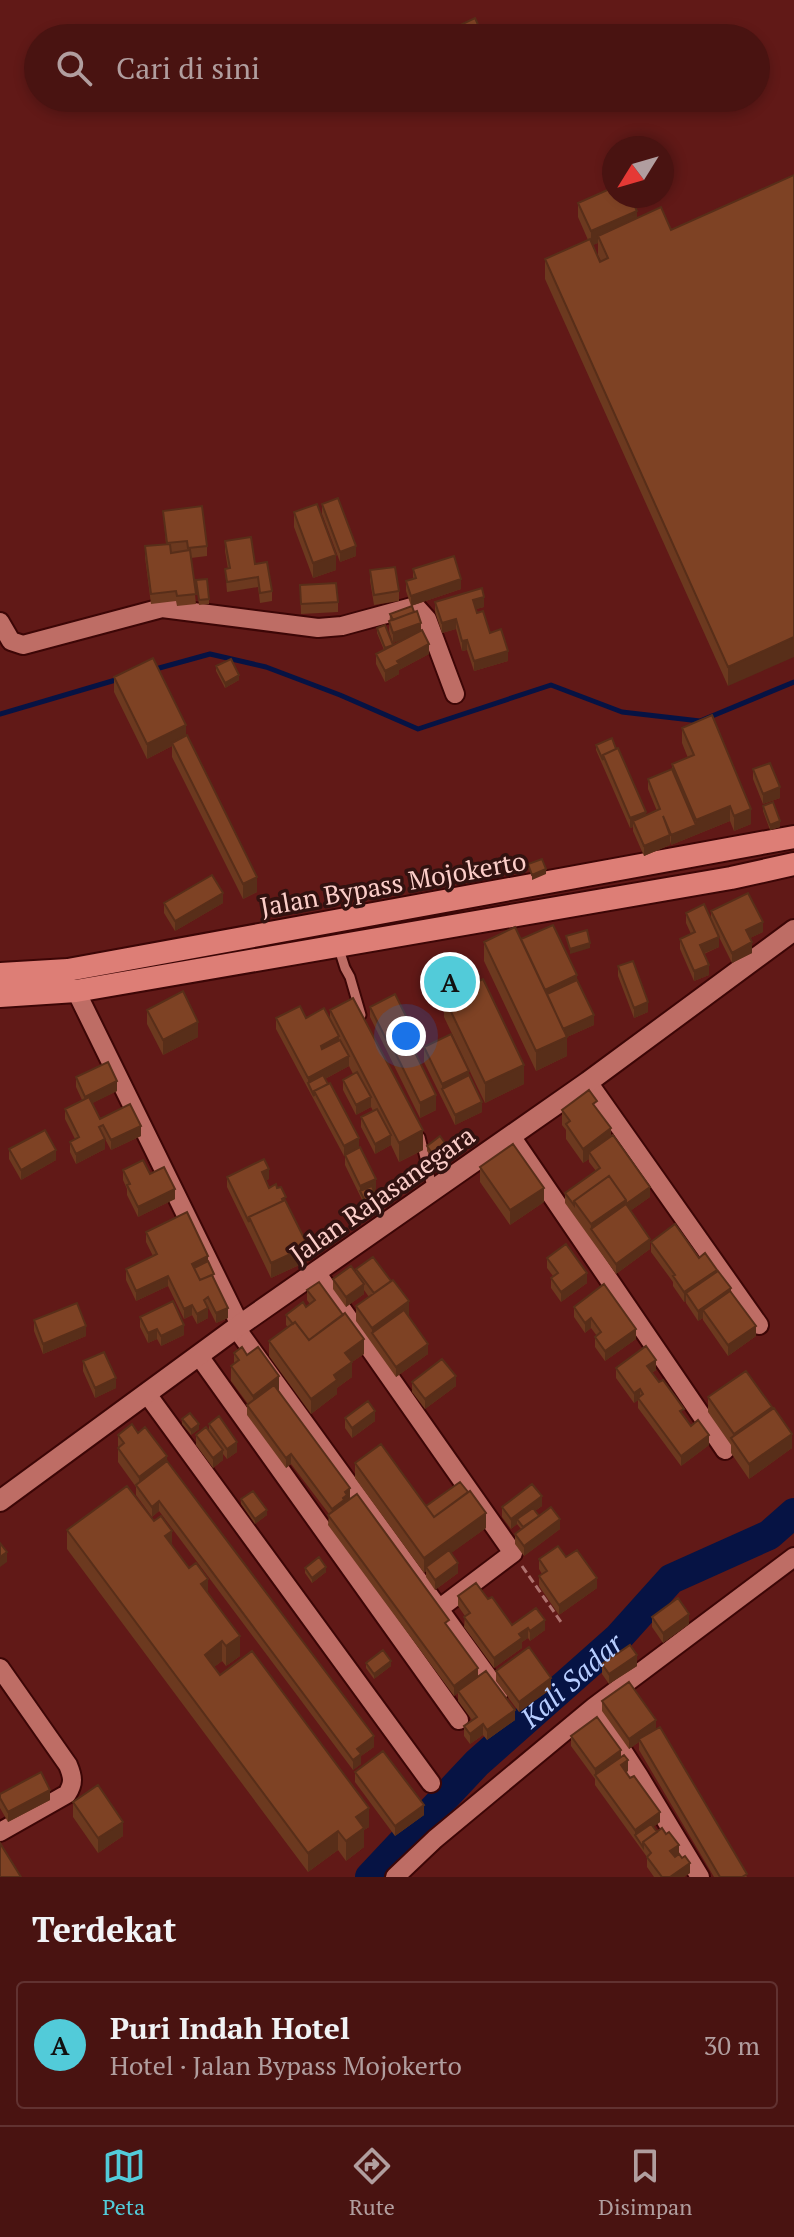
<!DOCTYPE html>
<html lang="id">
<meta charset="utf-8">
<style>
body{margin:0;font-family:"PT Serif",serif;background:#501c1a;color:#f1f3f6}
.compass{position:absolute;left:602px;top:136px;width:72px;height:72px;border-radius:50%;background:#491311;box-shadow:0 4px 12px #0003;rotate:233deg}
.you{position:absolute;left:406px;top:1036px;width:28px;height:28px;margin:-20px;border:6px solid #fff;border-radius:50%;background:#1a73e8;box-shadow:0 0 0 12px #1a73e833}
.badge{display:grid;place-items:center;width:52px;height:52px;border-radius:50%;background:#52cbd9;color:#111;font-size:26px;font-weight:700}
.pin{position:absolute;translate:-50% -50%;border:4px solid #fff;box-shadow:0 2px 8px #0006}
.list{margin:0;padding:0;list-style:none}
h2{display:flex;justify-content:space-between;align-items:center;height:104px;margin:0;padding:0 32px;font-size:34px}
h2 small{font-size:26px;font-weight:400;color:#b19e9f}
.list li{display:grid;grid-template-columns:52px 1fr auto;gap:24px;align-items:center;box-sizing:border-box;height:128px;margin:0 16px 16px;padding:0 16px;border:2px solid #613231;border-radius:8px}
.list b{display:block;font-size:30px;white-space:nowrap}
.list p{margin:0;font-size:26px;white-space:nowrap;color:#b19e9f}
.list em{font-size:26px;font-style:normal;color:#b19e9f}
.icon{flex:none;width:44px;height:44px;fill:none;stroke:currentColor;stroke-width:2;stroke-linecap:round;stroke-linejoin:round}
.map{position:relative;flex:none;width:794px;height:1877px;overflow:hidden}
.search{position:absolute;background:#491311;box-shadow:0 4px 12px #0003;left:24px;right:24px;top:24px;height:88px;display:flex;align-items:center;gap:20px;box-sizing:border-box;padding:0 28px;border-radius:44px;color:#b19e9f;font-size:30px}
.sheet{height:248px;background:#491311}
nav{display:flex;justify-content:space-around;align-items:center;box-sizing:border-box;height:112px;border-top:2px solid #613231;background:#491311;font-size:22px;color:#b19e9f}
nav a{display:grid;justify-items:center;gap:4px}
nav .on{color:#52cbd9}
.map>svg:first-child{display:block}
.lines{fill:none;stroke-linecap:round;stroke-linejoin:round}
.stream{stroke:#061344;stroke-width:5}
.river{stroke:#061344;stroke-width:30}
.service-casing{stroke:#3c0606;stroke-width:13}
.minor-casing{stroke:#3c0606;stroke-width:22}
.tertiary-casing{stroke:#3c0606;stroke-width:24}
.trunk-casing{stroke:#3c0606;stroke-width:26}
.path{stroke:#ae726f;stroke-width:3;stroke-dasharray:8 4;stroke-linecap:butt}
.service{stroke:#be6d65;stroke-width:9}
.minor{stroke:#be6d65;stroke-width:18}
.tertiary{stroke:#be6d65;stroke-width:20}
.trunk{stroke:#dd7e76;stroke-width:22}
.wall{fill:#6c391f;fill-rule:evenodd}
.shaded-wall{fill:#582e19}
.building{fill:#7e4224;stroke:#582e19;stroke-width:2}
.labels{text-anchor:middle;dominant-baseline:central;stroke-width:7;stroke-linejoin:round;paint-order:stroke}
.street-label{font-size:26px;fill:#fccec9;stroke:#321210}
.water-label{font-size:28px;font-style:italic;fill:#b7cdff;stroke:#321210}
</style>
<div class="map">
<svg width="794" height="1877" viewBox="0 0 794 1877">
<rect width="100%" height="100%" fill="#611917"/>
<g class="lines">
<path class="stream" d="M152,670L210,654L266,667L340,695L418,729L551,685L622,712L700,721L794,682
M0,714L119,679"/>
<path class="river" id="s1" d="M370,1877L477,1763L618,1638L671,1579L769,1535L794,1513"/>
<defs>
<path id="service" d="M338,946L345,968L350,977L361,1015
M420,1137L433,1191"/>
<path id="minor" d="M0,622L11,641L23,645L162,608L318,628L342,626L412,607L417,608L427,619L455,694
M76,991L240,1325
M588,1082L759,1325
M511,1136L725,1450
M316,1272L513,1553L440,1608
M236,1328L499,1692
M199,1356L459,1720
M147,1394L431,1783
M0,1668L68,1765C73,1777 74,1783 67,1794L0,1832
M594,1707L639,1776L700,1877
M395,1877L435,1839L594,1707L794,1557"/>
<path id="tertiary" d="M0,1501L240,1325L588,1082L794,930"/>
<path id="trunk" d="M0,974L68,970L794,837
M0,996L76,991L731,878L794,864"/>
</defs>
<use href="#service" class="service-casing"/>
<use href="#minor" class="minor-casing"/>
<use href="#tertiary" class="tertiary-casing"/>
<use href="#trunk" class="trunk-casing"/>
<path class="path" d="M522,1566L561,1622"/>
<use href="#service" class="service"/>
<use href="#minor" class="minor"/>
<use href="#tertiary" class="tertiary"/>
<use href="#trunk" class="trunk"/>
</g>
<path class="wall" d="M794,175L728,686L545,279V259L588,240L578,217V203L637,218L671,230ZM598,243V255L601,261L600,262L592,245Z
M322,504L356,556L340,562L322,514Z
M163,511L207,546V556L191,558L196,604L177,606L176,601L151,604L145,557V546L166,544Z
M294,512L336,570L313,578L294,527Z
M225,541L255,564L272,591V601L260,603L258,587L227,592L225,569H228L225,551Z
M413,569L461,589L411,606L406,591V581L413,579Z
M370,570L399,591V601L374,605L370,580Z
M196,580L209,599V604L199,605Z
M300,585L338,602V612L301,614Z
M435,602L484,607L476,609L477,613L508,661L474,671L467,650L462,651L456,629L442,633L435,612Z
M390,614L421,631L429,654L399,670V674L385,682L376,664V654L384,650L377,633V628L393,645L408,637L393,643L389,631Z
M216,666L239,680L225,688L216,671Z
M114,677L186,736L257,892L243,899L172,757V746L147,759L114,692Z
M682,728L751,824L734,831L730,821L671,845L670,841V845L644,856L633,831V827L630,828L596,750V745L646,816L657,811L648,789V779L672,769V764L688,758L682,743Z
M753,769L780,798L763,804L753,779Z
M763,806L780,827L770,830L763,811Z
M164,903H223L175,931L164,913Z
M711,911L763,932L750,938L752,953L732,963L717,933L719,947L704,954L709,975L694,981L680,949V939L691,934L686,923V913L711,920Z
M521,939L577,980L594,1025L567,1037V1056L536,1071L484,961V942Z
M618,966L648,1012L634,1018L618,976Z
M444,997L524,1084L485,1103L444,1017Z
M370,1007L412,1039L409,1040L436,1110L420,1118L370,1017Z
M147,1010L198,1037L163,1055L147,1024Z
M330,1010L423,1150L399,1162L391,1145L375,1154L361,1127V1117L373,1111L371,1107L356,1115L343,1090V1080L353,1074L349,1066L325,1079L359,1148L376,1189L374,1190L377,1203L366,1208L345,1165V1156H344L276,1029V1018H306L330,1019Z
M424,1047L469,1075L482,1112L455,1125L424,1062Z
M76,1077L117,1091L92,1103L100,1119L141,1136L111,1150L105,1139V1149L76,1164L70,1152V1142L75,1139L65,1119V1109L82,1100L76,1087Z
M597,1109L611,1137L650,1197L630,1211L650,1249L616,1274L565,1203V1193L596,1171L589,1162V1159L583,1163L566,1139V1130L562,1125V1110Z
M427,1146L447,1152L434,1161L427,1151Z
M9,1149L56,1160L21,1180L9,1159Z
M480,1167L544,1202L510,1225L480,1182Z
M123,1170L150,1174L175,1199L138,1217L127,1195V1189L123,1180Z
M227,1177L269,1179L266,1180L269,1188L286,1201L308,1261L271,1278L227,1187Z
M146,1232L208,1261L228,1318L216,1323L208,1307V1318L197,1324L192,1315L184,1319L168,1286L136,1301L126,1280V1269L153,1256L146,1242Z
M651,1242L699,1258L717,1272L731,1291L756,1336L728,1356L703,1320V1318L698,1321L686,1303V1301L684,1302L673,1286V1282L651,1252Z
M547,1258L587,1283L561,1302L551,1288V1278L553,1276L547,1268Z
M356,1269L409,1316L428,1354L396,1377L356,1321V1306L369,1297L364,1290V1294L346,1307L333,1289V1279L356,1274Z
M307,1290L364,1354L352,1362V1377L337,1388V1394L311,1414L269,1356V1341L288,1327L286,1325V1315L306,1307L310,1304L307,1300Z
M574,1307L636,1339L605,1361L595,1347V1337L597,1336L591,1328L585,1333L574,1317Z
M140,1317L184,1335L161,1346L157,1339L148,1343L140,1327Z
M34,1320L86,1336L43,1354L34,1331Z
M234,1353L247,1355L279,1391L350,1498L449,1629L478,1676L515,1720L487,1740L483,1735L470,1744L464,1736V1726L472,1720L458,1701V1693L454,1696L328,1525L329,1514L291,1464L286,1468L247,1415V1405L248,1404L231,1381V1366L234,1364Z
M83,1361L116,1388L95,1398L83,1371Z
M616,1368L656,1370L652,1373L691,1426L709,1445L681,1466L638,1408V1400L634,1403L616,1378Z
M412,1382L456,1386L425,1409L412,1392Z
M708,1397L772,1410L792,1448L749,1479L731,1453V1445L708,1412Z
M345,1418L375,1421L352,1438L345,1428Z
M182,1419L199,1429L191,1435L182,1424Z
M209,1424L237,1452L227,1459L223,1454V1460L213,1468L196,1445V1435L209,1430Z
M138,1433L167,1461L374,1747L361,1756V1764L353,1770L159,1511L152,1517L136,1495V1487L118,1462V1435Z
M355,1463L426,1506L486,1528L451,1553L458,1573L435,1590L426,1577V1571L424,1573L355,1478Z
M241,1499L267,1515L255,1524L241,1504Z
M542,1506L535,1511L539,1516L560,1529L524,1556L515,1544V1534L521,1529L517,1524L511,1529L502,1517V1507Z
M67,1530L172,1546L208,1594L240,1656L226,1666L222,1661L214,1667L220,1675L369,1827L364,1830V1847L346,1861L338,1850L308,1872L67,1549Z
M539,1559L597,1588L559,1615L539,1586V1576L542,1574L539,1569Z
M305,1568L326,1572L312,1583L305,1573Z
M458,1596L488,1599L512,1625L545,1630L530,1641L528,1638L522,1642V1648L494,1668L464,1627L465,1616L458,1606Z
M652,1617L689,1624L663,1643L652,1627Z
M366,1663L391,1666L374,1679L366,1668Z
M602,1664L637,1666L609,1684L602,1674Z
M496,1671L551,1689L519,1712L496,1681Z
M602,1701L656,1729L747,1877H714L639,1750V1742L629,1749L602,1711Z
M571,1736L621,1757L628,1771L626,1772L660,1822L653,1827L679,1854L690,1873L684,1877H654L647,1867V1857L595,1785V1779L571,1746Z
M355,1772L424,1815L395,1836L355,1782Z
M0,1794L50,1800L8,1822L0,1808Z
M73,1802L123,1836L98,1853L73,1817Z"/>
<path class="shaded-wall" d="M637,211V226L598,236V243L591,246V231Z
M356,546V556L340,562V552Z
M336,555V570L313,578V563Z
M461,579V589L411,606V596Z
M484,597V607L473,610V600Z
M456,619V629L442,633V623Z
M421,623V633L393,643V633Z
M794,637V657L728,686V667Z
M467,640V650L462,651V641Z
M429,644V654L399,670V674L385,682V671L397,661Z
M508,651V661L474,671V661Z
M239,675V680L225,688V683Z
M186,725V740L172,743V746L147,759V744Z
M780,787V798L763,804V794Z
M730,806V821L671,845V835L696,825V820Z
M751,809V824L734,831V816Z
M646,812V822L633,821V827L630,828V818Z
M780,821V827L770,830V825Z
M670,835V845L644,856V846Z
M546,869V874L532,880V875Z
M257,877V892L243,899V884Z
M223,893V903L175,931V921Z
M763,922V932L746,940V930Z
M719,937V947L700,955V945Z
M752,942V953L732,963V953Z
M590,943V948L570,954V949Z
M709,965V975L694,981V971Z
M577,975V990L543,996V991Z
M648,1002V1012L634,1018V1008Z
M594,1015V1025L567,1037V1056L536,1071V1051L560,1031Z
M198,1022V1037L163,1055V1040Z
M412,1028V1039L392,1048L388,1040Z
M339,1036V1046L321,1056V1046Z
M349,1056V1066L310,1087L308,1083V1088V1078Z
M524,1065V1084L485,1103V1083Z
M469,1071V1086L442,1089V1084Z
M117,1081V1091L85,1107V1097Z
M436,1095V1110L420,1118V1103Z
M371,1097V1107L356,1115V1105Z
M482,1102V1112L455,1125V1115Z
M141,1126V1136L111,1150V1140Z
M611,1128V1143L589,1152V1159L583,1163V1149Z
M423,1130V1150L399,1162V1143Z
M391,1135V1145L375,1154V1144Z
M359,1138V1148L344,1156V1146Z
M105,1139V1149L76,1164V1154Z
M447,1146V1152L434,1161V1156Z
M56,1150V1160L21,1180V1170Z
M269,1169V1179L262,1182V1172Z
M376,1179V1189L362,1195L360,1191V1196V1186Z
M650,1187V1197L626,1214V1204Z
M544,1188V1202L510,1225V1210Z
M175,1189V1199L138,1217V1207Z
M377,1198V1203L366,1208V1203Z
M626,1200V1214L591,1229V1224Z
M650,1239V1249L616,1274V1264Z
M308,1246V1261L271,1278V1263Z
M208,1256V1266L194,1273L192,1264Z
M717,1270V1280L686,1293V1301L684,1302V1292Z
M587,1273V1283L561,1302V1292Z
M168,1276V1286L136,1301V1291Z
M364,1284V1294L346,1307V1297Z
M731,1288V1299L703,1310V1318L698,1321V1311Z
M409,1301V1316L372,1333V1328Z
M192,1305V1315L184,1319V1309Z
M208,1308V1318L197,1324V1314Z
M228,1308V1318L216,1323V1313Z
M591,1318V1328L585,1333V1323Z
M184,1325V1335L161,1346V1336Z
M86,1326V1336L43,1354V1344Z
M756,1326V1336L728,1356V1345Z
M157,1329V1339L148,1343V1333Z
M636,1329V1339L605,1361V1351Z
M364,1339V1354L352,1362V1377L337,1388V1394L311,1414V1399L334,1375L345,1353Z
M428,1344V1354L396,1377V1367Z
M656,1360V1370L647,1376V1366Z
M279,1376V1391L253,1410V1396Z
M456,1376V1386L425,1409V1399Z
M116,1378V1388L95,1398V1388Z
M640,1389V1399L634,1403V1393Z
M772,1407V1422L734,1442V1434Z
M375,1411V1421L352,1438V1428Z
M199,1424V1429L191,1435V1430Z
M792,1434V1448L749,1479V1464Z
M709,1435V1445L681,1466V1456Z
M237,1442V1452L227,1459V1449Z
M223,1450V1460L213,1468V1458Z
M291,1454V1464L286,1468V1458Z
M167,1456V1471L139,1492V1477Z
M350,1488V1498L332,1519V1509L343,1498L345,1492Z
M542,1496V1506L520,1522L517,1519V1524L511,1529V1519Z
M159,1501V1511L152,1517V1507Z
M267,1510V1515L255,1524V1519Z
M486,1513V1528L428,1570L426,1567V1571L424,1573V1558Z
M560,1519V1529L524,1556V1546Z
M172,1531V1550L165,1536Z
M7,1552V1562L0,1567V1557Z
M458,1563V1573L435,1590V1580Z
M326,1567V1572L312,1583V1578Z
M597,1578V1588L559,1615V1605Z
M208,1579V1599L201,1584Z
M689,1614V1624L663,1643V1633Z
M545,1620V1630L530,1641V1631Z
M528,1628V1638L522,1642V1648L494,1668V1658L519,1634Z
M240,1636V1656L226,1666V1646Z
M222,1641V1661L205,1674V1655Z
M637,1655V1666L609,1684V1674Z
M391,1661V1666L374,1679V1674Z
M478,1668V1678L454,1696V1686Z
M551,1678V1689L519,1712V1702Z
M515,1710V1720L487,1740V1730Z
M656,1720V1730L639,1739V1742L629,1749V1739Z
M483,1724V1735L470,1744V1734Z
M374,1736V1747L361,1756V1764L353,1770V1760L357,1749Z
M621,1750V1760L595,1776V1769Z
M628,1760V1771L621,1775V1765Z
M50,1790V1800L8,1822V1812Z
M424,1805V1815L395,1836V1826Z
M369,1808V1827L364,1830V1847L346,1861V1841L356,1817Z
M660,1812V1822L637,1839L635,1835V1830Z
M123,1822V1836L98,1853V1838Z
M338,1831V1850L308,1872V1853Z
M679,1845V1855L670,1861V1851Z
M690,1863V1873L684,1877H670Z"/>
<path class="building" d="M475,18L484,38H459L454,28Z
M794,175V637L728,667L545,259L590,239L600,262L608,258L598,236L661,207L671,230Z
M614,187V196H630L637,211L591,231L578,203Z
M338,498L356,546L340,552L322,504Z
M317,504L336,555L313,563L294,512Z
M202,506L207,546L188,548L187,541L167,543L163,511Z
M251,537L255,564L267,562L272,591L260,593L258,577L227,582L225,569L230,568L225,541Z
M170,544L171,553L190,550L196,594L177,596L176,591L151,594L145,546Z
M454,556L461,579L411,596L406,581L416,578L413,569Z
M395,567L399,591L374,595L370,570Z
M207,579L209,599L199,600L196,580Z
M336,583L338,602L301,604L300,585Z
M482,588L484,597L473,600L477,613L483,611L490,633L501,629L508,651L474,661L467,640L462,641L456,619L442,623L435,602Z
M412,606L414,612L393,620L390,614Z
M417,611L421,623L393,633L389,621Z
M385,625L393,645L385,648L377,628Z
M422,630L429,644L397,661L399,664L385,671L376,654Z
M153,658L186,725L147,744L114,677Z
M231,659L239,675L225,683L216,666Z
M712,715L751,809L734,816L730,806L696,820L672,764L694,755L682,728Z
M187,735L257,877L243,884L172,743Z
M612,738L616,749L603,755V760L596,745Z
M618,748L646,812L630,818L603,755Z
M770,763L780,787L763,794L753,769Z
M672,769L696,825L671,835L663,816L670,835L644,846L633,821L660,809L648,779Z
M773,802L780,821L770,825L763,806Z
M542,859L546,869L532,875L528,864Z
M212,875L223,893L175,921L164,903Z
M748,893L763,922L746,930L752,942L732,953L711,911Z
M704,904L719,937L700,945L709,965L694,971L680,939L695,932L686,913Z
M553,925L577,975L545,990L521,939Z
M515,927L567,1037L536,1051L484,942Z
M587,930L590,943L570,949L566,936Z
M633,961L648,1002L634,1008L618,966Z
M483,979L524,1065L485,1083L444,997Z
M577,980L594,1015L563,1029L547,994Z
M183,991L198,1022L163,1040L147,1010Z
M395,994L412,1028L405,1032L403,1028L387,1036V1041L370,1007Z
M353,998L423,1130L399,1143L330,1010Z
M300,1006L306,1018L324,1008L339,1036L321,1046L322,1049L340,1040L349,1056L308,1078L276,1018Z
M403,1028L436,1095L420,1103L387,1036Z
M451,1034L469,1071L442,1084L424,1047Z
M108,1062L117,1081L85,1097L76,1077Z
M357,1072L371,1097L356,1105L343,1080Z
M323,1075L328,1084L314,1091V1096L308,1083Z
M469,1075L482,1102L455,1115L442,1089Z
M330,1083L359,1138L344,1146L314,1091Z
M589,1090L597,1101L593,1104L611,1128L583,1149L566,1124L570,1121L562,1110Z
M89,1097L100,1119L130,1104L141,1126L111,1140L103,1125L99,1127L105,1139L76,1154L70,1142L79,1137L65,1109Z
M377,1109L391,1135L375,1144L361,1117Z
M45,1130L56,1150L21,1170L9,1149Z
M613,1135L650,1187L626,1204V1200L609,1176L574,1201V1205L565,1193L600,1168L589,1152Z
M440,1136L447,1146L434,1156L427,1146Z
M513,1144L544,1188L510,1210L480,1167Z
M360,1147L376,1179L360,1186L345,1155Z
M264,1159L269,1169L262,1172L269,1188L276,1184L277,1188L281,1187L286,1197L282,1199L283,1201L249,1217V1222L227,1177Z
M143,1160L150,1174L164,1167L175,1189L138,1207L127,1185L130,1184L123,1170Z
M609,1176L626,1200L591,1224L574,1201Z
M372,1186L377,1198L366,1203L360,1191Z
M285,1200L308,1246L271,1263L249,1217Z
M626,1204L650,1239L616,1264L591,1229Z
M187,1212L208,1256L192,1264L200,1280L212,1275L228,1308L216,1313L208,1297L204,1300L208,1308L197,1314L192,1305L184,1309L168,1276L136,1291L126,1269L157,1254L146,1232Z
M675,1224L699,1258L705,1253L717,1270L684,1292L673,1276L675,1275L651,1242Z
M566,1244L587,1273L561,1292L551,1278L558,1273L547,1258Z
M373,1257L391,1281L374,1293L356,1269Z
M208,1261L214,1274L200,1280L194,1268Z
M351,1266L364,1284L346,1297L333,1279Z
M718,1271L731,1288L698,1311L686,1293Z
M393,1280L409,1301L372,1328L356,1306Z
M319,1282L343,1315L309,1340L295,1322L293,1324L286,1315L303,1302L306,1307L315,1300L307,1290Z
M604,1284L636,1329L605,1351L595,1337L601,1332L591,1318L585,1323L574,1307Z
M730,1291L756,1326L728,1345L703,1310Z
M173,1301L184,1325L161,1336L157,1329L148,1333L140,1317Z
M77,1303L86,1326L43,1344L34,1320Z
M404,1310L428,1344L396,1367L372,1333Z
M345,1313L364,1339L345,1353L352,1362L334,1375L337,1380L311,1399L269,1341L295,1322L309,1340Z
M646,1346L656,1360L647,1366L659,1382L663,1380L674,1395L684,1409L680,1411L691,1426L698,1420L709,1435L681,1456L638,1398L643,1394L640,1389L634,1393L616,1368Z
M242,1347L247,1355L258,1347L279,1376L253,1396L231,1366L239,1360L234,1353Z
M104,1352L116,1378L95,1388L83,1361Z
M442,1359L456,1376L425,1399L412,1382Z
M746,1371L772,1407L734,1434L708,1397Z
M274,1385L350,1488L345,1492L347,1495L343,1498L344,1500L332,1509L291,1454L286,1458L247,1405Z
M368,1401L375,1411L352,1428L345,1418Z
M774,1408L792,1434L749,1464L731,1438Z
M190,1413L199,1424L191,1430L182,1419Z
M219,1416L237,1442L227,1449L209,1424Z
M132,1424L138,1433L145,1427L167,1456L139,1477L118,1448L124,1443L118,1435Z
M206,1427L223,1450L213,1458L196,1435Z
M381,1444L434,1517L470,1491L486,1513L424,1558L355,1463Z
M167,1461L374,1736L357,1749L361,1754L353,1760L159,1501L152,1507L136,1485Z
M460,1482L468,1492L434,1517L426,1506Z
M532,1484L542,1496L511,1519L502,1507Z
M127,1486L154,1521L161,1516L172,1531L165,1536L189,1568L196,1563L208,1579L201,1584L240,1636L226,1646L222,1641L205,1655L220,1675L252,1651L369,1808L356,1817L364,1828L346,1841L338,1831L308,1853L67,1530Z
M253,1491L267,1510L255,1519L241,1499Z
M357,1494L449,1620L445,1623L478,1668L454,1686L328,1515Z
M551,1507L560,1519L524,1546L515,1534Z
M533,1508L539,1516L523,1527L517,1519Z
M0,1543L7,1552L0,1557Z
M558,1546L566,1557L577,1550L597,1578L559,1605L539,1576L547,1571L539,1559Z
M449,1550L458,1563L435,1580L426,1567Z
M319,1557L326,1567L312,1578L305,1568Z
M476,1583L488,1599L492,1597L512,1625L536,1608L545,1620L530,1631L528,1628L519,1634L522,1638L494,1658L464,1617L470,1613L458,1596Z
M678,1598L689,1614L663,1633L652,1617Z
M630,1645L637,1655L609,1674L602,1664Z
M529,1647L551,1678L519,1702L496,1671Z
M383,1650L391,1661L374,1674L366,1663Z
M486,1671L515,1710L487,1730L483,1724L470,1734L464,1726L477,1717L458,1691Z
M629,1682L656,1720L629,1739L602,1701Z
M597,1717L621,1750L595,1769L571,1736Z
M660,1727L747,1874L742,1877H720L639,1739Z
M383,1751L424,1805L395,1826L355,1772Z
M624,1755L628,1760L621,1765L630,1778L634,1776L660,1812L635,1830L595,1775Z
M41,1772L50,1790L8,1812L0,1798V1794Z
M98,1785L123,1822L98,1838L73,1802Z
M651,1824L657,1832L643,1842V1847L635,1835Z
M662,1828L666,1834L669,1832L679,1845L670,1851L675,1857L679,1854L682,1858L685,1856L690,1863L670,1877H662L647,1857L651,1853L643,1842Z
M0,1843L21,1877H0Z"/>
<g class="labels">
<g class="street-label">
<text transform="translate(393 883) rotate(-10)">Jalan Bypass Mojokerto</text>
<text transform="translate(382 1194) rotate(-35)">Jalan Rajasanegara</text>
</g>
<g class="water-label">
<text stroke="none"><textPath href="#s1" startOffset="282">Kali Sadar</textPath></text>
</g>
</g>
</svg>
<svg class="compass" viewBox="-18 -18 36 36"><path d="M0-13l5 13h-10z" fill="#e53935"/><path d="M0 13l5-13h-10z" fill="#b19e9f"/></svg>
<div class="you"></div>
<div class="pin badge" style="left:450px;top:982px">A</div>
<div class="search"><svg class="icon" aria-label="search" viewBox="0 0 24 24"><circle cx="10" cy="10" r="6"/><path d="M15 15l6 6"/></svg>Cari di sini</div>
</div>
<section class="sheet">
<h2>Terdekat<small></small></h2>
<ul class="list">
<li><span class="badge">A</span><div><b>Puri Indah Hotel</b><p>Hotel · Jalan Bypass Mojokerto</p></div><em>30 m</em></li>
</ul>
</section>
<nav>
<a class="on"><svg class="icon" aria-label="map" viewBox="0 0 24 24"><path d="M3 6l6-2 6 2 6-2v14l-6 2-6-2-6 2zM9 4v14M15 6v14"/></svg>Peta</a>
<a><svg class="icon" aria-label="directions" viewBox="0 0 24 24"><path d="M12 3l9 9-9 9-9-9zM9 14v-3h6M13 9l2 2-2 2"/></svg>Rute</a>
<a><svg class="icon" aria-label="saved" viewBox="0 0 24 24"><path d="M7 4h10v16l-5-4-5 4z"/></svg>Disimpan</a>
</nav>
